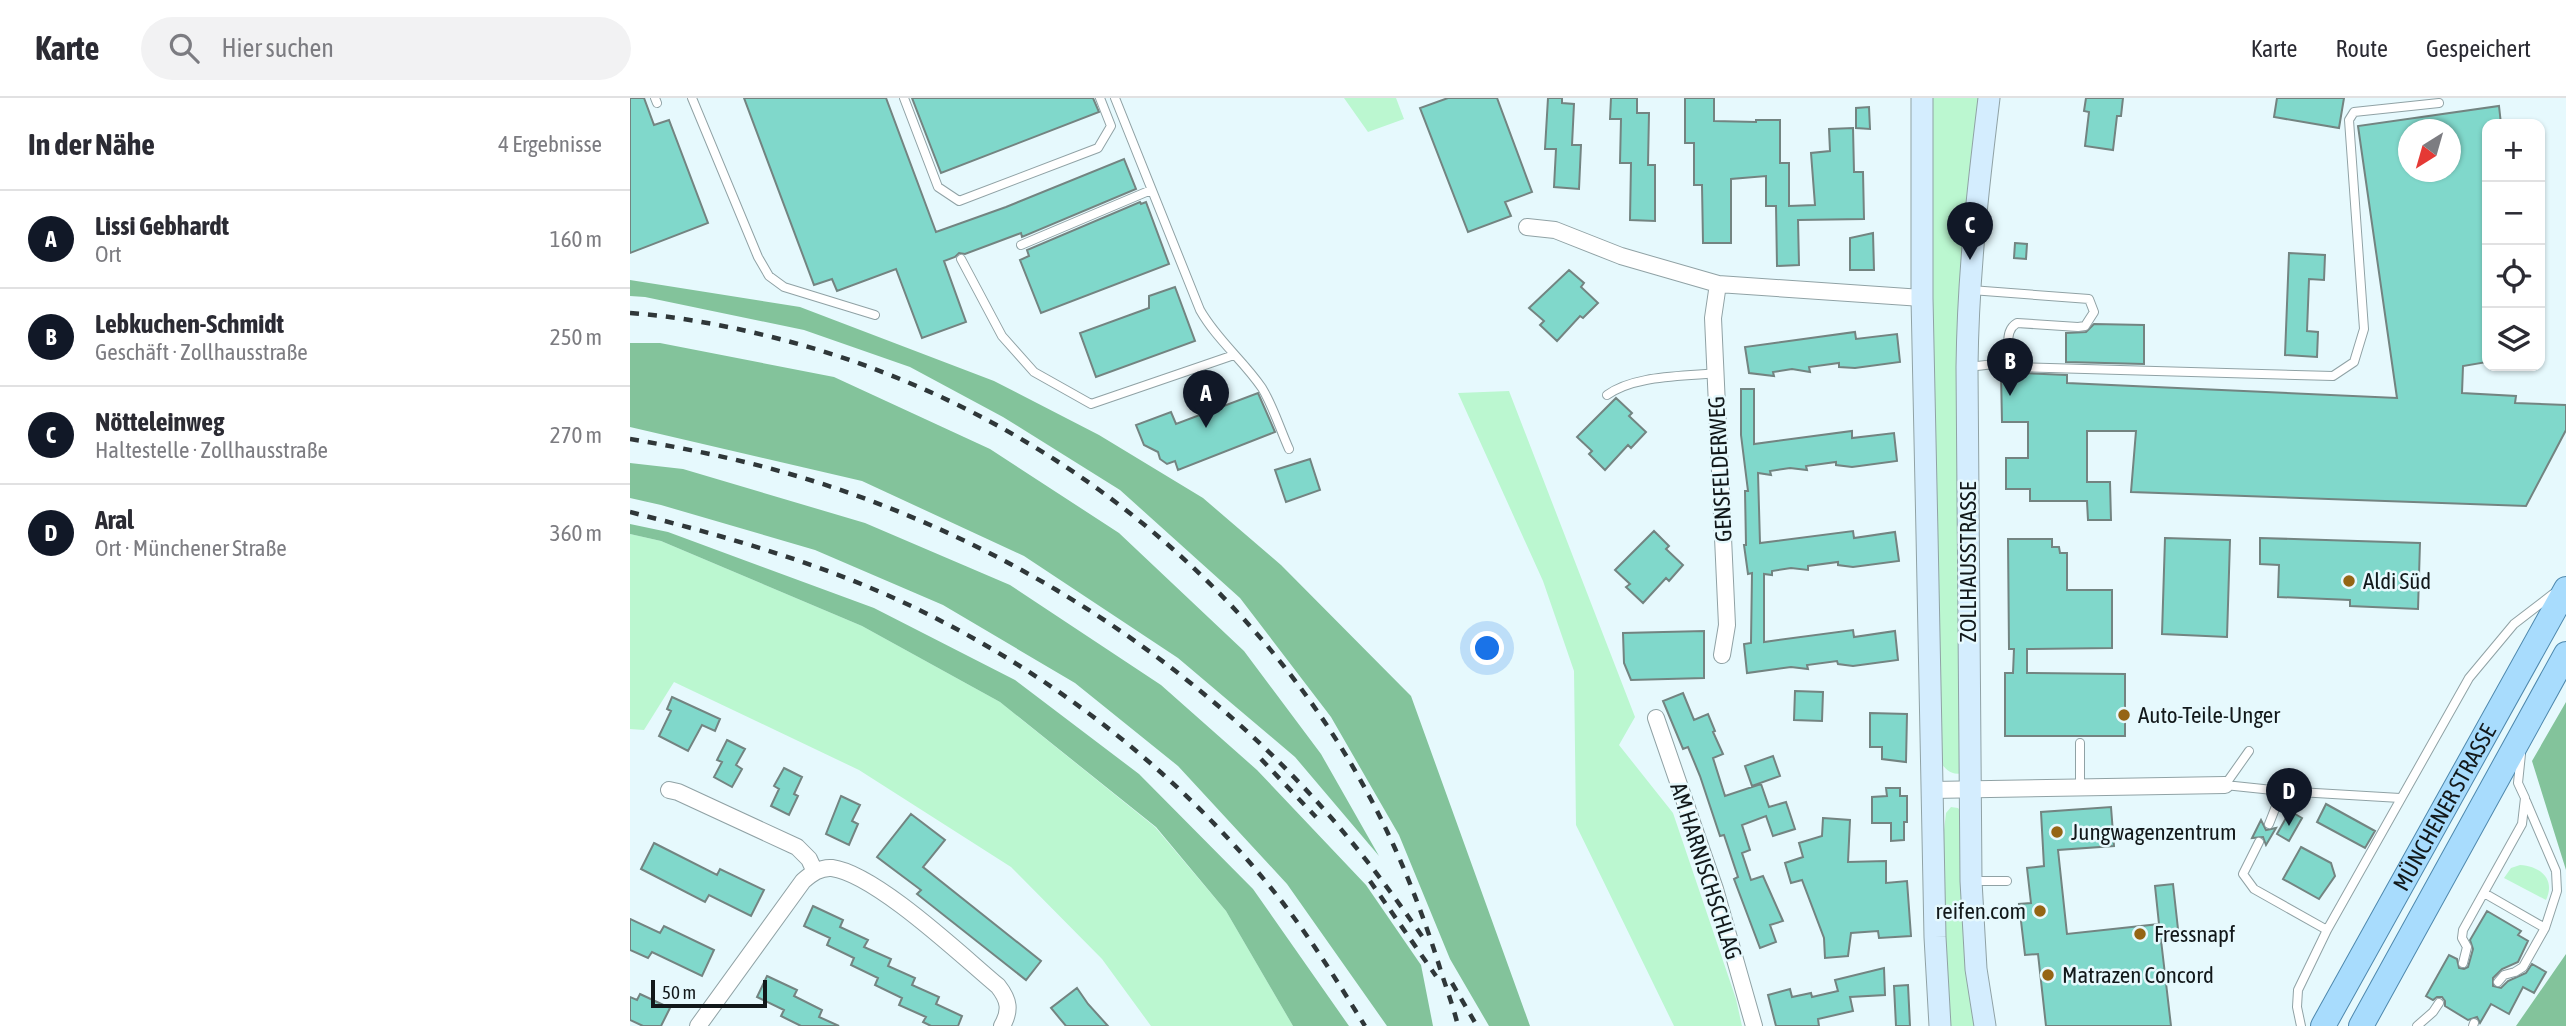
<!DOCTYPE html>
<html lang="de">
<meta charset="utf-8">
<style>
body{margin:0;font-family:"Asap Condensed",sans-serif;background:#f2f2f3;color:#2b2b33}
.controls{position:absolute;right:21px;top:21px;display:grid;overflow:hidden;border-radius:14px;box-shadow:0 2px 5px #0004}
.controls button{width:63px;height:63px;display:grid;place-items:center;padding:0;border:0;border-bottom:2px solid #e1e1e2;background:#fff;color:#2b2b33;font:35px sans-serif}
.compass{position:absolute;left:1768px;top:21px;width:63px;height:63px;border-radius:50%;background:#fff;box-shadow:0 2px 5px #0004;rotate:217deg}
.scale{position:absolute;left:21px;bottom:18px;width:116px;box-sizing:border-box;padding-left:7px;border:4px solid #12181a;border-top:0;font-size:19px;line-height:24px;white-space:nowrap;color:#12181a;-webkit-text-stroke:5px #e6f9fd;paint-order:stroke}
.you{position:absolute;left:858px;top:551px;width:24px;height:24px;margin:-18px;border:5px solid #fff;border-radius:50%;background:#1a73e8;box-shadow:0 0 0 10px #1a73e833}
.badge{display:grid;place-items:center;width:46px;height:46px;border-radius:50%;background:#111827;color:#fff;font-size:23px;font-weight:700}
.pin{position:absolute;translate:-50% -58px;filter:drop-shadow(0 2px 4px #0008)}
.pin::after{content:'';position:absolute;top:37px;width:24px;height:21px;background:inherit;clip-path:polygon(0 0,100% 0,50% 100%)}
.list{margin:0;padding:0;list-style:none}
h2{display:flex;justify-content:space-between;align-items:center;height:91px;margin:0;padding:0 28px;font-size:30px}
h2 small{font-size:23px;font-weight:400;color:#7c7c81}
.list li{display:grid;grid-template-columns:46px 1fr auto;gap:21px;align-items:center;box-sizing:border-box;height:98px;padding:0 28px;border-top:2px solid #e1e1e2}
.list b{display:block;font-size:26px;white-space:nowrap}
.list p{margin:0;font-size:23px;white-space:nowrap;color:#7c7c81}
.list em{font-size:23px;font-style:normal;color:#7c7c81}
.icon{flex:none;width:38px;height:38px;fill:none;stroke:currentColor;stroke-width:2;stroke-linecap:round;stroke-linejoin:round}
.map{position:relative;flex:none;width:1936px;height:928px;overflow:hidden}
header{display:flex;align-items:center;gap:42px;box-sizing:border-box;height:98px;padding:0 35px;background:#fff;border-bottom:2px solid #e1e1e2}
header strong{font-size:33px}
nav{display:flex;gap:38px;margin-inline-start:auto;font-size:24px}
.search{width:490px;height:63px;background:#f2f2f3;display:flex;align-items:center;gap:18px;box-sizing:border-box;padding:0 24px;border-radius:38px;color:#7c7c81;font-size:26px}
main{display:flex}
aside{flex:1;background:#fff}
.map>svg:first-child{display:block}
.green{fill:#bbf7d0}
.forest{fill:#83c39b}
.building{fill:#80d8cb;stroke:#738481;stroke-width:2;fill-rule:evenodd}
.lines{fill:none;stroke-linecap:round;stroke-linejoin:round}
.service-casing{stroke:#90a2a5;stroke-width:10}
.minor-casing{stroke:#90a2a5;stroke-width:18}
.secondary-casing{stroke:#90a2a5;stroke-width:23}
.primary-casing{stroke:#4e88ad;stroke-width:26}
.service{stroke:#fff;stroke-width:8}
.minor{stroke:#fff;stroke-width:16}
.secondary{stroke:#d4edfe;stroke-width:21}
.primary{stroke:#a8dcfd;stroke-width:24}
.rail{stroke:#2f3739;stroke-width:4.5;stroke-dasharray:9 9;stroke-linecap:butt}
.poi-dot{fill:#956515;stroke:#e6f9fd;stroke-width:2.5}
.labels{text-anchor:middle;dominant-baseline:central;stroke-width:5;stroke-linejoin:round;paint-order:stroke}
.street-label{font-size:23px;fill:#12181a;stroke:#e6f9fd}
.poi-label{font-size:23px;fill:#12181a;stroke:#e6f9fd;text-anchor:start}
</style>
<header>
<strong>Karte</strong>
<div class="search"><svg class="icon" aria-label="search" viewBox="0 0 24 24"><circle cx="10" cy="10" r="6"/><path d="M15 15l6 6"/></svg>Hier suchen</div>
<nav><a>Karte</a><a>Route</a><a>Gespeichert</a></nav>
</header>
<main>
<aside>
<h2>In der Nähe<small>4 Ergebnisse</small></h2>
<ul class="list">
<li><span class="badge">A</span><div><b>Lissi Gebhardt</b><p>Ort</p></div><em>160 m</em></li>
<li><span class="badge">B</span><div><b>Lebkuchen-Schmidt</b><p>Geschäft · Zollhausstraße</p></div><em>250 m</em></li>
<li><span class="badge">C</span><div><b>Nötteleinweg</b><p>Haltestelle · Zollhausstraße</p></div><em>270 m</em></li>
<li><span class="badge">D</span><div><b>Aral</b><p>Ort · Münchener Straße</p></div><em>360 m</em></li>
</ul>
</aside>
<div class="map">
<svg width="1936" height="928" viewBox="0 0 1936 928">
<rect width="100%" height="100%" fill="#e6f9fd"/>
<path class="green" d="M714,0H766L774,21L738,34Z
M1299,0H1357L1341,138L1333,675C1322,678 1316,672 1310,664Z
M879,293L1005,619L989,647L1043,715L1106,901L1112,928H1044L946,727L944,573L913,483L828,295Z
M0,436L31,443L232,528L370,604L525,729L596,813L663,928H521L472,861L381,769L229,672L44,584L14,632L0,631Z
M1321,709L1328,710L1335,718L1350,928H1319L1314,849V732L1316,715Z
M1890,767C1910,768 1926,781 1916,802L1874,780L1881,770Z"/>
<path class="forest" d="M0,182L170,209L364,283L469,337L573,400L651,467L781,598L900,928H859L820,861L769,737L701,619L610,500L490,392L373,319L280,269L174,232L15,199L0,198Z
M0,245H30L204,279L360,351L489,435L614,553L691,656L749,758L665,659L548,560L394,458L232,383L0,329Z
M0,365L53,371L235,425L380,487L531,587L627,672L736,787L791,867L803,928H757L657,786L548,668L445,585L313,507L185,452L31,407L0,400Z
M0,426L38,434L244,510L385,582L509,676L623,791L719,928H663L596,813L526,729L370,604L232,528L31,443L0,436Z
M1936,604V772L1902,663Z
M1936,856V928H1886Z"/>
<path class="building" d="M0,0H14L24,27L39,22L78,125L0,155Z
M114,0H256L306,134L376,109L494,61L506,91L392,139L391,135L335,156L329,155L325,159L314,163L336,224L292,240L266,171L207,193L202,181L184,187Z
M282,0H463L469,14L311,75Z
M818,0H867L902,94L875,104L881,118L838,134L790,10Z
M918,0H932V5L944,6L942,47H951L949,91L924,89L926,51H915Z
M981,0H1007V15H1019L1018,67H1025V123L1000,122L1001,65H990L991,21H980Z
M1055,0H1084V23L1126,24V22H1150V65H1159V108L1185,107L1181,55L1200,53L1199,31L1223,30L1224,74H1233L1234,121L1168,122L1169,167L1147,168L1146,108H1136V78L1101,81V145H1073L1072,87H1064V45H1055Z
M1456,0H1493L1491,18H1487L1483,52L1455,48L1459,14L1454,13Z
M1647,0H1714L1709,30L1644,19Z
M1869,8L1871,26H1857V264L1833,268L1832,295L1886,298L1885,305L1936,307V332L1896,408L1501,394L1506,333H1457V384H1480L1481,422H1458L1457,403H1400V391H1376V360H1398V324H1372L1371,274L1437,277V285L1767,300L1728,28ZM1779,32H1821V74H1779Z
M1239,9L1240,31L1226,30V10Z
M510,104L511,106L516,104L539,166L411,215L390,162L399,158L397,152Z
M1243,135L1244,172H1220V140Z
M1385,145L1397,146L1396,161L1384,160Z
M1659,155L1695,157L1694,182L1679,181L1677,233L1688,234L1687,259L1655,257Z
M939,172L954,185L951,189L968,205L953,220L950,218L927,243L910,227L914,223L899,210Z
M545,189L565,243L466,279L450,235L519,210V198Z
M1464,226L1514,227V266L1436,264V235L1456,234Z
M1225,234L1226,241L1267,236L1270,264L1225,270L1209,269V265L1179,269L1180,274L1162,271L1143,274L1144,278L1119,275L1115,249Z
M1111,291H1124V346L1222,333V340L1264,335L1267,363L1222,369L1206,367V364L1176,368L1177,372L1160,370L1140,373L1141,377L1128,375L1130,445L1223,433L1224,440L1265,434L1269,463L1223,469L1208,467V464L1178,468V472L1161,470L1142,473V477L1134,476V544L1223,532L1224,539L1265,533L1268,562L1223,568L1208,566L1207,563L1177,567L1178,571L1161,569L1117,575L1114,546L1121,545L1122,475L1118,476L1114,447H1116L1115,393H1118L1111,337Z
M628,295L645,334L548,372L545,363L537,366L530,361L528,354L514,347L506,327L541,314L546,326Z
M986,300L1002,315L999,318L1016,334L1001,350L998,347L975,372L959,356L962,353L947,339Z
M680,361L690,392L656,404L645,372Z
M1024,433L1039,448L1036,451L1053,467L1039,483L1036,480L1013,505L996,489L1000,486L985,472Z
M1535,440L1600,442L1597,539L1532,536Z
M1630,440L1790,445L1788,511L1720,508V502L1648,499L1649,467L1630,466Z
M1378,441H1422V449H1429L1430,455H1437V492H1482V550L1397,551V575L1495,576V638H1375V575H1383L1384,551H1379Z
M1074,533V580L1001,582L994,565L993,535Z
M1165,593L1193,594L1192,623L1164,622Z
M1053,595L1064,622L1078,616L1085,633L1083,634L1093,656L1083,660L1095,698L1131,686L1139,709L1156,704L1165,731L1143,738L1136,718L1112,727L1120,752L1112,755L1121,782L1133,778L1153,823L1140,827L1146,844L1130,850L1104,781L1108,779L1094,737L1090,738L1070,678L1058,649L1053,651L1033,603Z
M42,599L90,621L85,633L72,627L58,653L29,638L41,613L37,611Z
M1240,615L1277,616L1276,664L1252,661V649H1240Z
M97,642L115,651L106,667L112,671L102,689L84,679L92,664L87,662Z
M1143,658L1150,678L1122,688L1115,668Z
M154,670L172,679L164,696L168,698L159,717L141,708L149,691L144,688Z
M1256,690H1270V698H1277V724H1274V742L1261,743V725H1242V699L1257,698Z
M211,698L230,707L222,723L228,726L219,747L196,736Z
M1696,706L1745,733L1735,750L1687,724Z
M1481,709L1484,748L1428,752L1437,836L1529,826L1525,788L1543,786L1549,840L1531,842L1541,928H1416L1408,856L1395,857L1389,806L1401,805L1397,770L1414,768L1411,714Z
M1660,713L1672,720L1659,743L1647,736Z
M281,716L315,742L293,769L411,863L396,882L287,796L291,792L247,759Z
M1193,720L1220,722L1218,764L1256,763V785L1277,783L1281,838L1249,840L1248,833L1221,835L1218,858L1195,860L1194,840L1172,782L1161,785L1155,765L1173,759L1169,745L1192,738Z
M1631,722L1636,732L1646,730L1636,747L1633,739L1622,740Z
M24,745L87,777L90,771L134,792L121,818L79,797L75,804L11,771Z
M1671,749L1701,765L1705,778L1689,801L1653,781Z
M183,808L213,822L210,829L238,842L234,849L261,861L258,868L285,880L282,887L309,899L306,906L332,918L328,928H301L293,924L296,919L269,907L272,900L245,887L248,880L221,867L224,860L197,847L200,840L174,828Z
M1857,813L1891,833L1888,837L1898,843L1888,864L1872,871L1863,880V888L1871,890L1878,883L1896,875L1902,866L1916,874L1904,895L1893,889L1879,916L1861,906L1850,925L1847,919L1838,922L1815,908V903L1812,899H1807L1803,902L1796,898L1819,857L1827,861L1829,870L1834,871L1838,869L1843,851L1840,842Z
M0,821L30,835L34,828L84,852L72,878L22,854L18,860L0,852Z
M1254,870L1255,897L1220,899L1223,913L1188,921L1189,928H1146L1138,897L1160,891L1162,899L1181,895L1182,899L1208,893L1205,882Z
M137,878L167,892L164,898L192,912L189,919L209,928H171L151,918L154,912L127,899Z
M1278,887L1280,928H1266L1264,888Z
M447,890L458,906L478,928H436L421,910Z
M10,896L40,910L31,928H13L0,922V899L7,902Z"/>
<g class="lines">
<defs>
<path id="service" d="M25,0L27,5
M62,0L128,159L139,178L154,189L245,217
M274,0L308,89L329,103L468,50L481,28L470,0
M485,0L570,212C587,242 613,262 632,290C643,308 650,331 659,351
M391,147L521,92
M331,161L372,238L404,274L461,306L604,257
M1370,264L1386,269L1703,278L1724,264L1734,231L1719,22L1724,14L1809,5
M1338,269C1347,267 1366,268 1373,262C1383,252 1372,234 1387,225L1448,229L1455,228L1464,214L1459,201L1341,192
M977,297C1005,277 1051,279 1086,275
M1450,645V689
M1619,653L1595,687L1652,693L1770,700
M1639,726L1652,693
M1629,744L1613,776L1624,791L1697,832
M1344,783H1377
M1854,795L1915,830
M1833,865L1837,849L1832,840L1833,832L1892,726L1895,700L1888,685L1891,656
M1868,884L1874,877L1885,874L1893,869L1915,830L1927,793L1926,773L1896,703
M1671,928L1667,909L1668,892L1697,832L1839,580L1884,526L1923,496
M1787,928L1803,914L1809,905
M1843,928L1844,925"/>
<path id="minor" d="M897,129L925,132L991,158L1088,186L1292,200
M1088,186L1083,220L1097,527L1092,557
M1026,620L1085,791L1124,928
M39,692L48,694L167,749L179,761L185,774
M1302,692L1595,687
M68,928L173,783C181,776 190,769 202,770C246,776 332,858 368,888C379,902 381,912 372,928"/>
<path id="secondary" d="M1292,0V200L1297,436L1305,839L1310,928
M1355,928L1346,871L1341,783L1337,269C1338,178 1348,90 1359,0"/>
<g id="primary">
<path id="s1" d="M1693,928L1936,491"/>
<path d="M1731,928L1936,556"/>
</g>
</defs>
<use href="#service" class="service-casing"/>
<use href="#minor" class="minor-casing"/>
<use href="#secondary" class="secondary-casing"/>
<use href="#primary" class="primary-casing"/>
<use href="#service" class="service"/>
<use href="#minor" class="minor"/>
<use href="#secondary" class="secondary"/>
<use href="#primary" class="primary"/>
<path class="rail" d="M0,215C55,219 109,230 161,244C401,309 618,474 737,694C767,749 790,807 809,867C815,887 823,907 828,928
M0,341C54,350 108,361 160,376C347,430 524,536 660,675C711,727 755,784 796,844
M0,414C90,437 180,462 266,501C415,569 552,675 653,805C683,844 709,886 735,928
M631,661L686,719
M740,783L806,878
M822,885L847,928"/>
</g>
<g class="poi-dot">
<circle cx="1719" cy="483" r="7"/>
<circle cx="1494" cy="617" r="7"/>
<circle cx="1427" cy="734" r="7"/>
<circle cx="1410" cy="813" r="7"/>
<circle cx="1510" cy="836" r="7"/>
<circle cx="1418" cy="877" r="7"/>
</g>
<g class="labels">
<g class="street-label">
<text transform="translate(1090 371) rotate(-93)">GENSFELDERWEG</text>
<text transform="translate(1338 464) rotate(-90)">ZOLLHAUSSTRASSE</text>
<text stroke="none"><textPath href="#s1" startOffset="250">MÜNCHENER STRASSE</textPath></text>
<text transform="translate(1076 773) rotate(72)">AM HARNISCHSCHLAG</text>
</g>
<g class="poi-label">
<text x="1733" y="483">Aldi Süd</text>
<text x="1508" y="617">Auto-Teile-Unger</text>
<text x="1441" y="734">Jungwagenzentrum</text>
<text x="1396" y="813" text-anchor="end">reifen.com</text>
<text x="1524" y="836">Fressnapf</text>
<text x="1432" y="877">Matrazen Concord</text>
</g>
</g>
</svg>
<div class="controls">
<button>+</button>
<button>−</button>
<button><svg class="icon" aria-label="locate" viewBox="0 0 24 24"><circle cx="12" cy="12" r="6"/><path d="M12 2v4M12 18v4M2 12h4M18 12h4"/></svg></button>
<button><svg class="icon" aria-label="layers" viewBox="0 0 24 24"><path d="M12 4l9 5-9 5-9-5zM3 14l9 5 9-5"/></svg></button>
</div>
<svg class="compass" viewBox="-18 -18 36 36"><path d="M0-13l5 13h-10z" fill="#e53935"/><path d="M0 13l5-13h-10z" fill="#7c7c81"/></svg>
<div class="scale">50 m</div>
<div class="you"></div>
<div class="pin badge" style="left:576px;top:330px">A</div>
<div class="pin badge" style="left:1380px;top:298px">B</div>
<div class="pin badge" style="left:1340px;top:162px">C</div>
<div class="pin badge" style="left:1659px;top:728px">D</div>
</div>
</main>
